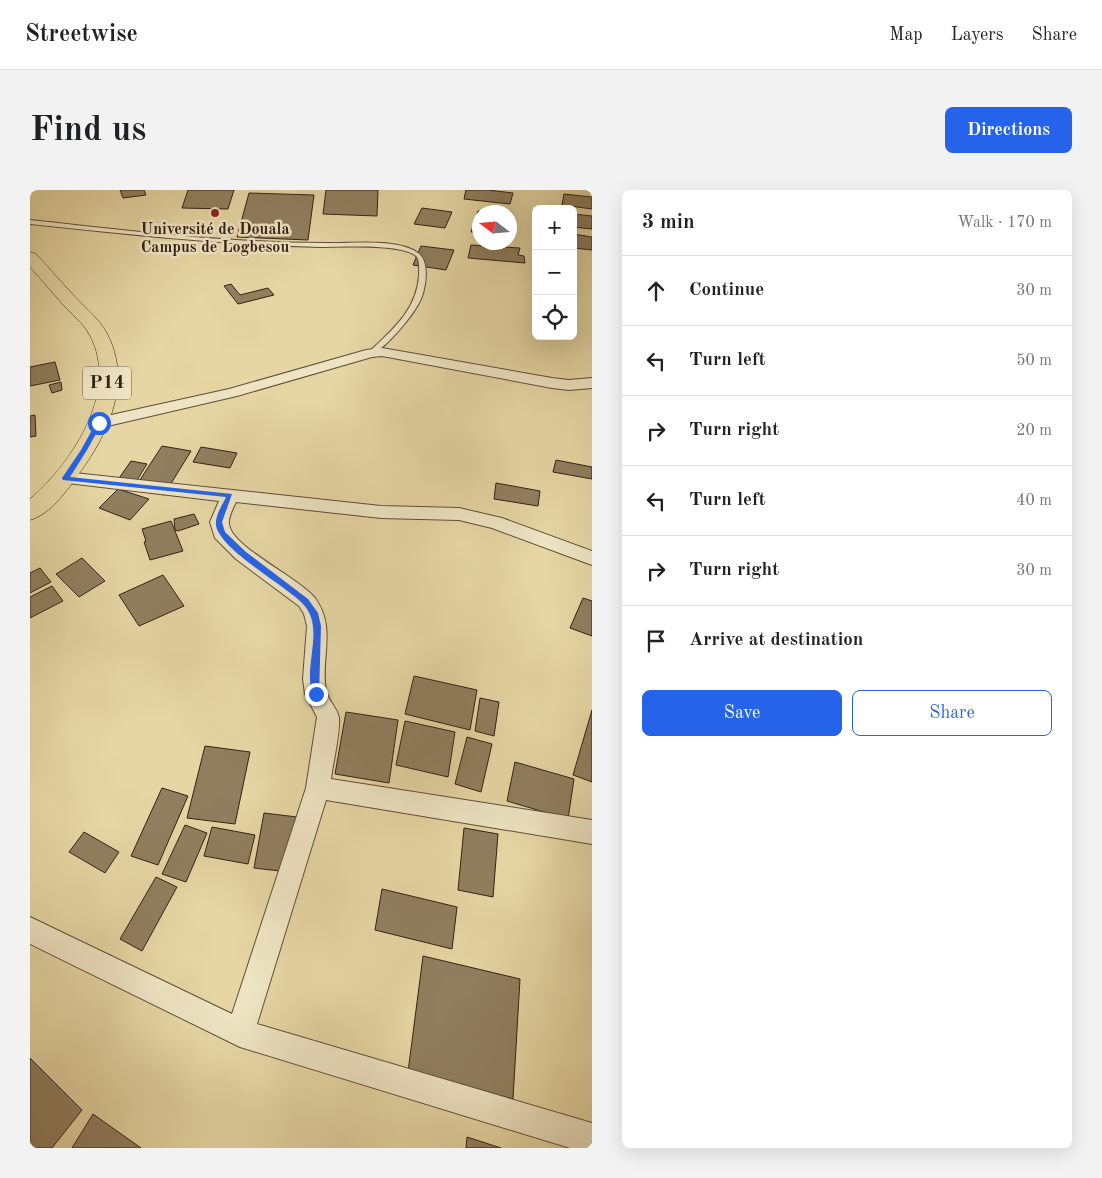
<!DOCTYPE html>
<meta charset="utf-8">
<style>
body{margin:0;font-family:"Old Standard TT",serif;background:#f2f2f2;color:#202124}
.controls{position:absolute;right:15px;top:15px;display:grid;overflow:hidden;border-radius:8px;box-shadow:0 5px 20px #0002}
.controls button{width:45px;height:45px;display:grid;place-items:center;padding:0;border:0;border-bottom:1px solid #e0e0e0;background:#fff;color:#202124;font:25px sans-serif}
.compass{position:absolute;left:442px;top:15px;width:45px;height:45px;border-radius:50%;background:#fff;box-shadow:0 5px 20px #0002;rotate:286deg}
.stop{position:absolute;width:15px;height:15px;margin:-11px;border:4px solid #2563eb;border-radius:50%;background:#fff}
.stop.end{background:#2563eb;border-color:#fff;box-shadow:0 1px 5px #0008}
.list{margin:0;padding:0;list-style:none}
h2{display:flex;justify-content:space-between;align-items:center;height:65px;margin:0;padding:0 20px;font-size:21px}
h2 small{font-size:16px;font-weight:400;color:#757577}
.list li{display:grid;grid-template-columns:32px 1fr auto;gap:15px;align-items:center;box-sizing:border-box;height:70px;padding:0 20px;border-top:1px solid #e0e0e0}
.list b{display:block;font-size:19px;white-space:nowrap}
.list em{font-size:16px;font-style:normal;color:#757577}
.actions{display:flex;gap:10px;padding:15px 20px}
.actions a{flex:1;padding:11px 0;border:1px solid #2563eb;border-radius:8px;text-align:center;font-size:18px;color:#2563eb}
.actions .main{background:#2563eb;color:#fff}
.icon{flex:none;width:28px;height:28px;fill:none;stroke:currentColor;stroke-width:2;stroke-linecap:round;stroke-linejoin:round}
.map{position:relative;flex:none;width:562px;height:958px;overflow:hidden;border-radius:8px}
header{display:flex;align-items:center;gap:30px;box-sizing:border-box;height:70px;padding:0 25px;background:#fff;border-bottom:1px solid #e0e0e0}
header strong{font-size:24px}
nav{display:flex;gap:28px;margin-inline-start:auto;font-size:18px}
.intro{display:flex;align-items:center;justify-content:space-between;box-sizing:border-box;height:120px;padding:0 30px}
h1{margin:0;font-size:35px}
.button{padding:12px 22px;border-radius:8px;background:#2563eb;color:#fff;font-size:18px;font-weight:700}
main{display:flex;gap:30px;padding:0 30px}
aside{flex:1;background:#fff;border-radius:8px;box-shadow:0 5px 20px #0002}
.map>svg:first-child{display:block}
.building{fill:#907f5f;stroke:#342016}
.lines{fill:none;stroke-linecap:round;stroke-linejoin:round}
.service-casing{stroke:#604e39;stroke-width:2}
.minor-casing{stroke:#604e39;stroke-width:2}
.primary-casing{stroke:#342016;stroke-width:1}
.service{fill:#eee4c3;fill-rule:evenodd}
.minor{fill:#eee4c3;fill-rule:evenodd}
.primary{fill:#e5d6a3;fill-rule:evenodd}
.route{fill:#2563eb}
.poi-dot{fill:#8f2418;stroke:#eee4c3;stroke-width:2}
.labels{text-anchor:middle;dominant-baseline:central;stroke-width:5;stroke-linejoin:round;paint-order:stroke}
.far-poi-label{font-size:16px;font-weight:bold;fill:#342016;stroke:#eee4c3}
.shield{fill:#eee4c3;stroke:#6c5b4a;stroke-width:1}
.shield-label{font-size:19px;font-weight:bold;fill:#342016}
</style>
<header>
<strong>Streetwise</strong>
<nav><a>Map</a><a>Layers</a><a>Share</a></nav>
</header>
<div class="intro"><h1>Find us</h1><a class="button">Directions</a></div>
<main>
<div class="map">
<svg width="562" height="958" viewBox="0 0 562 958">
<rect width="100%" height="100%" fill="#e5d6a3"/>
<filter id="stains"><feTurbulence type="fractalNoise" baseFrequency=".004" numOctaves="4"/><feColorMatrix values="0 0 0 0 .2 0 0 0 0 .09 0 0 0 0 .02 0 0 0 .5 -.17"/></filter>
<radialGradient id="worn" r=".72"><stop offset=".6" stop-color="#630" stop-opacity="0"/><stop offset="1" stop-color="#630" stop-opacity=".3"/></radialGradient>
<path class="building" d="M90,0H114L116,5L93,8Z
M158,0H204L198,19L152,18Z
M296,0H348L347,26L293,24Z
M436,0H458L483,3L480,14L434,9Z
M219,3L284,5L278,50L207,47Z
M534,4L562,7V19L532,15Z
M392,18L422,22L415,38L384,34Z
M448,21L457,22H450V42H441Z
M543,24L562,26V39L543,37Z
M543,44L562,47V60L543,58Z
M441,55L490,58L488,65L494,66L495,73L438,68Z
M391,56L424,60L416,80L383,75Z
M201,94L210,105L238,98L244,105L208,114L194,96Z
M25,172L30,190L0,196V177Z
M31,192L32,200L22,203L19,195Z
M5,225L6,246L0,247V226Z
M132,256L161,261L134,305L104,299Z
M171,257L207,263L200,278L163,272Z
M526,270L562,277V289L523,282Z
M101,271L117,274L104,295L87,291Z
M466,293L510,301L508,316L464,309Z
M88,299L119,309L100,330L69,318Z
M164,324L169,334L148,341L145,340L144,329Z
M141,331L153,361L120,370L114,352L116,351L112,339Z
M52,368L75,391L49,407L26,384Z
M10,378L21,392L0,403V383Z
M133,385L154,416L109,436L89,405Z
M22,396L33,411L0,428V407Z
M553,408L562,411V446L540,438Z
M384,486L447,500L440,540L375,524Z
M450,508L469,512L464,546L445,541Z
M562,520V592L543,585Z
M316,522L368,530L359,593L305,584Z
M375,531L425,542L418,587L366,575Z
M437,547L462,554L451,602L425,594Z
M175,556L220,562L205,634L157,628Z
M485,572L544,589L538,629L477,611Z
M132,598L158,606L128,675L101,666Z
M234,623L267,627L258,682L224,678Z
M155,635L177,643L156,692L132,684Z
M182,637L225,645L218,674L174,666Z
M434,638L468,644L463,707L428,700Z
M54,642L89,662L75,683L39,662Z
M126,687L147,697L112,761L90,749Z
M352,699L427,717L422,759L345,740Z
M393,766L490,789L483,909L378,882Z
M0,868L52,920L22,958H3L0,955Z
M63,924L111,958H42Z
M437,947L471,958H436Z"/>
<g class="lines">
<defs>
<path id="service" d="M0,30C102,41 204,54 306,53C328,53 370,49 388,63C400,71 396,97 391,109C384,125 356,158 341,165L338,163L339,162C362,140 387,120 389,85C389,80 390,72 387,67C375,53 309,57 290,57C193,55 97,44 0,34Z"/>
<path id="minor" d="M352,158L522,188L539,190L562,188V198L539,200L522,198L352,166L342,167L207,206L69,238L63,237L61,233L63,229L199,199L336,160Z
M35,282L351,316L429,318L472,328L562,361V375L462,338L429,330L351,328L206,312C203,318 198,328 199,334C201,357 270,388 285,408C307,438 290,468 296,501C298,510 308,519 309,528C310,545 303,572 301,589L562,630V654L296,610L227,834L562,933V958H540L210,857L0,754V727L202,824L276,598L287,527L275,504L273,489L277,436L274,424L269,416L206,369L185,348L180,332L189,311L29,292L26,288L29,284Z"/>
<path id="primary" d="M0,62L6,64C21,80 36,98 52,114C60,122 69,130 75,140C102,186 82,237 53,278C40,296 22,324 0,330V309C43,272 94,196 56,139C51,132 44,126 38,120C25,106 13,91 0,77Z"/>
</defs>
<use href="#service" class="service-casing"/>
<use href="#minor" class="minor-casing"/>
<use href="#primary" class="primary-casing"/>
<use href="#service" class="service"/>
<use href="#minor" class="minor"/>
<use href="#primary" class="primary"/>
</g>
<path class="route" d="M67,231L72,233L57,260L40,287L202,304L192,332L195,342L216,362L278,409L288,423L291,436L289,506H283C272,477 296,438 273,414C257,396 183,356 186,332C186,324 193,314 196,307L33,290L32,288L51,260Z"/>
<circle class="poi-dot" cx="185" cy="23" r="5"/>
<g class="labels">
<g class="far-poi-label">
<text x="185" y="40">Université de Douala<tspan x="185" dy="18">Campus de Logbesou</tspan></text>
</g>
<rect class="shield" x="53" y="176.5" width="48" height="33" rx="4"/>
<g class="shield-label">
<text x="77" y="193">P14</text>
</g>
</g>
<rect width="100%" height="100%" filter="url(#stains)"/>
<rect width="100%" height="100%" fill="url(#worn)"/>
</svg>
<div class="controls">
<button>+</button>
<button>−</button>
<button><svg class="icon" aria-label="locate" viewBox="0 0 24 24"><circle cx="12" cy="12" r="6"/><path d="M12 2v4M12 18v4M2 12h4M18 12h4"/></svg></button>
</div>
<svg class="compass" viewBox="-18 -18 36 36"><path d="M0-13l5 13h-10z" fill="#e53935"/><path d="M0 13l5-13h-10z" fill="#757577"/></svg>
<div class="stop" style="left:69px;top:233px"></div>
<div class="stop end" style="left:286px;top:504px"></div>
</div>
<aside>
<h2>3 min<small>Walk · 170 m</small></h2>
<ul class="list">
<li><svg class="icon" aria-label="ahead" viewBox="0 0 24 24"><path d="M12 20V5M6 11l6-6 6 6"/></svg><div><b>Continue</b></div><em>30 m</em></li>
<li><svg class="icon" aria-label="left" viewBox="0 0 24 24"><path d="M17 20v-9H6M10 6l-5 5 5 5"/></svg><div><b>Turn left</b></div><em>50 m</em></li>
<li><svg class="icon" aria-label="right" viewBox="0 0 24 24"><path d="M7 20v-9h11M14 6l5 5-5 5"/></svg><div><b>Turn right</b></div><em>20 m</em></li>
<li><svg class="icon" aria-label="left" viewBox="0 0 24 24"><path d="M17 20v-9H6M10 6l-5 5 5 5"/></svg><div><b>Turn left</b></div><em>40 m</em></li>
<li><svg class="icon" aria-label="right" viewBox="0 0 24 24"><path d="M7 20v-9h11M14 6l5 5-5 5"/></svg><div><b>Turn right</b></div><em>30 m</em></li>
<li><svg class="icon" aria-label="arrive" viewBox="0 0 24 24"><path d="M6 21V4h12l-3 4 3 4H6"/></svg><div><b>Arrive at destination</b></div></li>
</ul>
<div class="actions"><a class="main">Save</a><a>Share</a></div>
</aside>
</main>
